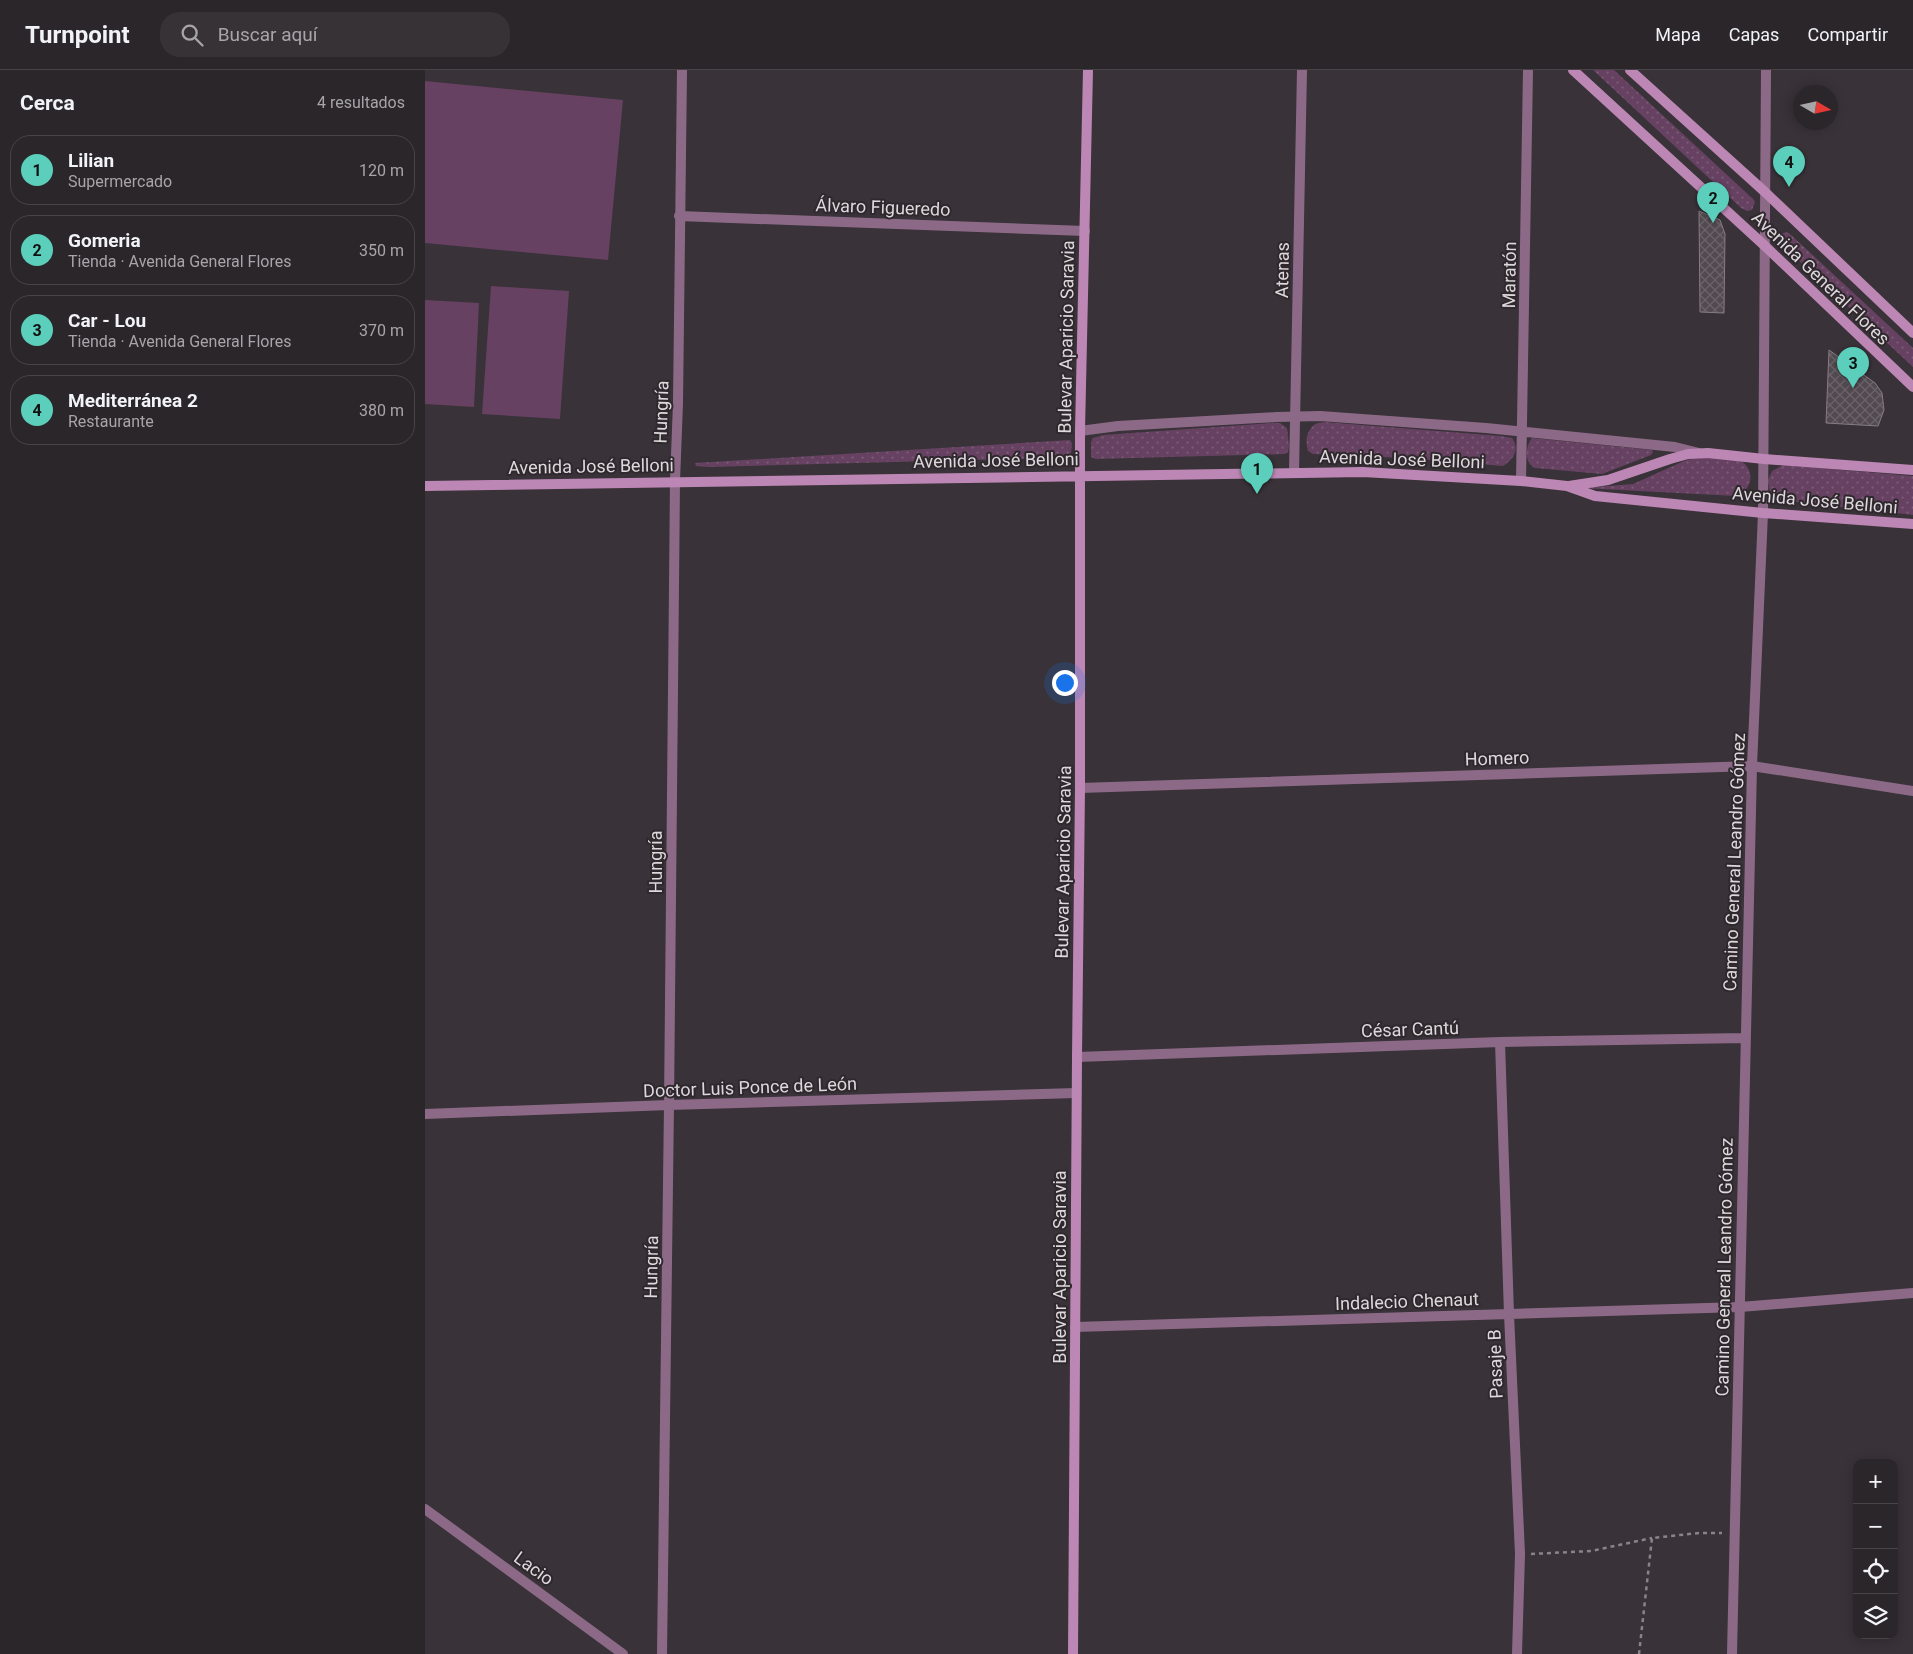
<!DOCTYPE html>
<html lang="es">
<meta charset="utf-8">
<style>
body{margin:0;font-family:Roboto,sans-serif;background:#373236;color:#f1f3f6}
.controls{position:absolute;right:15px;bottom:15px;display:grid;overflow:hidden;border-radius:10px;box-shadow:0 2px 12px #0003}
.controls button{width:45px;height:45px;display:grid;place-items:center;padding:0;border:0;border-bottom:1px solid #474347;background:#2b262a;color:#f1f3f6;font:25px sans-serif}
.compass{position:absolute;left:1368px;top:15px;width:45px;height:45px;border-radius:50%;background:#2b262a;box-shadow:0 2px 12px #0003;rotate:99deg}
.you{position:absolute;left:639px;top:612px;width:18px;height:18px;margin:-12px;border:4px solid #fff;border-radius:50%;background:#1a73e8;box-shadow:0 0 0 8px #1a73e833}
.badge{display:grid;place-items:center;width:32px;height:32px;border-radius:50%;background:#5bcebc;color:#111;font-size:16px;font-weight:700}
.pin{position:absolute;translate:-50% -41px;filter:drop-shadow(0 1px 2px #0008)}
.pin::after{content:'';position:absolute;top:26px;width:18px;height:15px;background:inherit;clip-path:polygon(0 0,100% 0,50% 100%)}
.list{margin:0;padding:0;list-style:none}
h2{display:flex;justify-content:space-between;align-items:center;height:65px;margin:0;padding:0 20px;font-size:21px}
h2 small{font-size:16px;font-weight:400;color:#a6a5a8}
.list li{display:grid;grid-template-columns:32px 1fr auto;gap:15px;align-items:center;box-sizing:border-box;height:70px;margin:0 10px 10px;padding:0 10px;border:1px solid #474347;border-radius:20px}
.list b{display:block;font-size:19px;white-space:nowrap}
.list p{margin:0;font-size:16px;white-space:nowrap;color:#a6a5a8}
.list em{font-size:16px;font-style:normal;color:#a6a5a8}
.icon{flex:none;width:28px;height:28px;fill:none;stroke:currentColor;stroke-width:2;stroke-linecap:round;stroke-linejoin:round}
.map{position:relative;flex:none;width:1488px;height:1584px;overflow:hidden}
header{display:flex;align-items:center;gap:30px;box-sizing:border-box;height:70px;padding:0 25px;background:#2b262a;border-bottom:1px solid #474347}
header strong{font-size:24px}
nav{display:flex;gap:28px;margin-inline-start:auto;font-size:18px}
.search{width:350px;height:45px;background:#373236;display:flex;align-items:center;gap:12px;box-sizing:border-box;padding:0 18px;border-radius:20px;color:#a6a5a8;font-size:19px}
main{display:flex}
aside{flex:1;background:#2b262a}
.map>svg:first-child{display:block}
.grass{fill:url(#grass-dots)}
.garden{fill:#664161}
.building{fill:url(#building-cross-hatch);stroke:#857d83}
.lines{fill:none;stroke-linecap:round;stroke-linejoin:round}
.path{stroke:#8a8489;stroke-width:2.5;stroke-dasharray:4 4;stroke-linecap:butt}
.street{stroke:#8c6a87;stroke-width:10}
.secondary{stroke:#bd87b5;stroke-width:10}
.labels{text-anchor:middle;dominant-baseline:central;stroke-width:4;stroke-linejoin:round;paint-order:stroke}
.street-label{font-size:18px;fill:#ddd8dc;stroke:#2f282d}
</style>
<header>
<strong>Turnpoint</strong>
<div class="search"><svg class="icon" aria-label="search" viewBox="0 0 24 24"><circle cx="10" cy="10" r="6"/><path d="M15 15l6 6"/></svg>Buscar aquí</div>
<nav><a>Mapa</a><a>Capas</a><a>Compartir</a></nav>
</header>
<main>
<aside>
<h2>Cerca<small>4 resultados</small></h2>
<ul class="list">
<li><span class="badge">1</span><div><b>Lilian</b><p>Supermercado</p></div><em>120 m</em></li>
<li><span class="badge">2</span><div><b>Gomeria</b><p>Tienda · Avenida General Flores</p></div><em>350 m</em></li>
<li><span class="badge">3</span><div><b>Car - Lou</b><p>Tienda · Avenida General Flores</p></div><em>370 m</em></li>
<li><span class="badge">4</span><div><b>Mediterránea 2</b><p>Restaurante</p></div><em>380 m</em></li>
</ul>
</aside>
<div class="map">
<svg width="1488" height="1584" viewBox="0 0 1488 1584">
<defs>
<pattern id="grass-dots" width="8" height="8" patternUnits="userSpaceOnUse" patternTransform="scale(1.25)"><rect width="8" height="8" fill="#664161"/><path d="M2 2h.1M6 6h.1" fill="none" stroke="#7b5c77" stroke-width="1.8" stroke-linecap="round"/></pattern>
<pattern id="building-cross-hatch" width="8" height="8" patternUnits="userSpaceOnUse" patternTransform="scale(1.25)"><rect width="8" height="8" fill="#524a50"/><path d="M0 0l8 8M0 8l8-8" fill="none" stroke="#6a6369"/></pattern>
</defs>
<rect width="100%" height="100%" fill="#393238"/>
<path class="grass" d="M1168,0H1189L1328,129L1330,132L1327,140L1322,141L1316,138Z
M1361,162L1365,164L1488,278V297L1355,173L1354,165Z
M899,352L1076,366L1087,368C1095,379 1089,389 1078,396L981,388L888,384L883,381C880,370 881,362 890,354Z
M847,353H855L862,358L864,376L863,382L860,384L671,389L666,387V372L668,368L678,365Z
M1107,368L1227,380L1228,382L1226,385L1177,404L1110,398C1099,393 1100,376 1107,368Z
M645,370L647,373L646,384L641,387L626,388L284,397L271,396L270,393Z
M1275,386L1315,390C1331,400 1328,420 1311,426L1157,418L1208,414L1259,391Z
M1358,395L1488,406V445L1354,430L1345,423L1343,410L1347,401Z"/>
<path class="garden" d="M0,11L198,30L183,190L0,173Z
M66,216L144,221L135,349L57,344Z
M0,230L54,233L49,337L0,334Z"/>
<path class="building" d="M1274,141L1295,150L1300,164L1299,243L1275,242Z
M1404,280L1450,313L1457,323L1459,340L1453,356L1401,353Z"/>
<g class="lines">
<path class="path" d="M1106,1484L1166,1481L1227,1468
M1214,1584L1227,1468L1274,1463H1297"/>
<path class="street" d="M254,146L660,161
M655,361L693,356L852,347L895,346L1061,358L1250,377L1274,383
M869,402L877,0
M1096,411L1103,0
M655,718L1327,696L1488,721
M1075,972L1084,1244L1095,1484L1092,1584
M652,987L1075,972L1320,968
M0,1044L244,1035L651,1023
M650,1257L1315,1237L1488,1223
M0,1439L198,1584
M237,1584L244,1035L250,411L253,333L257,0
M1307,1584L1327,696L1338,443L1341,0"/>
<path class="secondary" d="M1148,0L1340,176L1488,317
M1205,0L1340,122L1488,263
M0,416L938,402L1096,411L1142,416L1170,426L1338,443L1488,454
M1144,416L1183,410L1245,389L1263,384L1283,383L1339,389L1488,400
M648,1584L652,987L655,718V361L663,0"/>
</g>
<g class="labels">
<g class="street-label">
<text transform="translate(458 137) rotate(2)">Álvaro Figueredo</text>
<text transform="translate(857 200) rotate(-89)">Atenas</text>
<text transform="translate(1084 205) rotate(-89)">Maratón</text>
<text transform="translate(1396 208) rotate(44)">Avenida General Flores</text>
<text transform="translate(641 267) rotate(-89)">Bulevar Aparicio Saravia</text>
<text transform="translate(236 342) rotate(-88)">Hungría</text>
<text transform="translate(977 389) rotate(2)">Avenida José Belloni</text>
<text transform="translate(571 390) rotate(-1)">Avenida José Belloni</text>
<text transform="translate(166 396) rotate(-1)">Avenida José Belloni</text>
<text transform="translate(1390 430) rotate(5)">Avenida José Belloni</text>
<text transform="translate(1072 688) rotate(-2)">Homero</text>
<text transform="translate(230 792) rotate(-90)">Hungría</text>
<text transform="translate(638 792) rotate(-89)">Bulevar Aparicio Saravia</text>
<text transform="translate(1309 792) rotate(-88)">Camino General Leandro Gómez</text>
<text transform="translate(985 959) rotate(-2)">César Cantú</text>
<text transform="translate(325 1017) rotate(-2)">Doctor Luis Ponce de León</text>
<text transform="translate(226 1197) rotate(-89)">Hungría</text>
<text transform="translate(634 1197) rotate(-90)">Bulevar Aparicio Saravia</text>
<text transform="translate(1299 1197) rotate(-89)">Camino General Leandro Gómez</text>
<text transform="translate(982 1231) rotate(-2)">Indalecio Chenaut</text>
<text transform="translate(1070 1294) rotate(-92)">Pasaje B</text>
<text transform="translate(109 1498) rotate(36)">Lacio</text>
</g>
</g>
</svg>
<div class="controls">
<button>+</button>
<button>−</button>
<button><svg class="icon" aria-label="locate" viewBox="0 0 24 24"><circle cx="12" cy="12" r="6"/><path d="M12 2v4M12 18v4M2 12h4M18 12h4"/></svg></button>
<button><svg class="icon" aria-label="layers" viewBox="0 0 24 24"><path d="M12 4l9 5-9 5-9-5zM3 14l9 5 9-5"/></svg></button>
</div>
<svg class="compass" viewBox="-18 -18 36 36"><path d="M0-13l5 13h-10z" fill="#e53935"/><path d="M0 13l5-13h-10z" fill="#a6a5a8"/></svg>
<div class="you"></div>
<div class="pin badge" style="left:832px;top:424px">1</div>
<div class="pin badge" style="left:1288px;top:153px">2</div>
<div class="pin badge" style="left:1428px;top:318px">3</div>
<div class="pin badge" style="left:1364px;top:117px">4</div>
</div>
</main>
